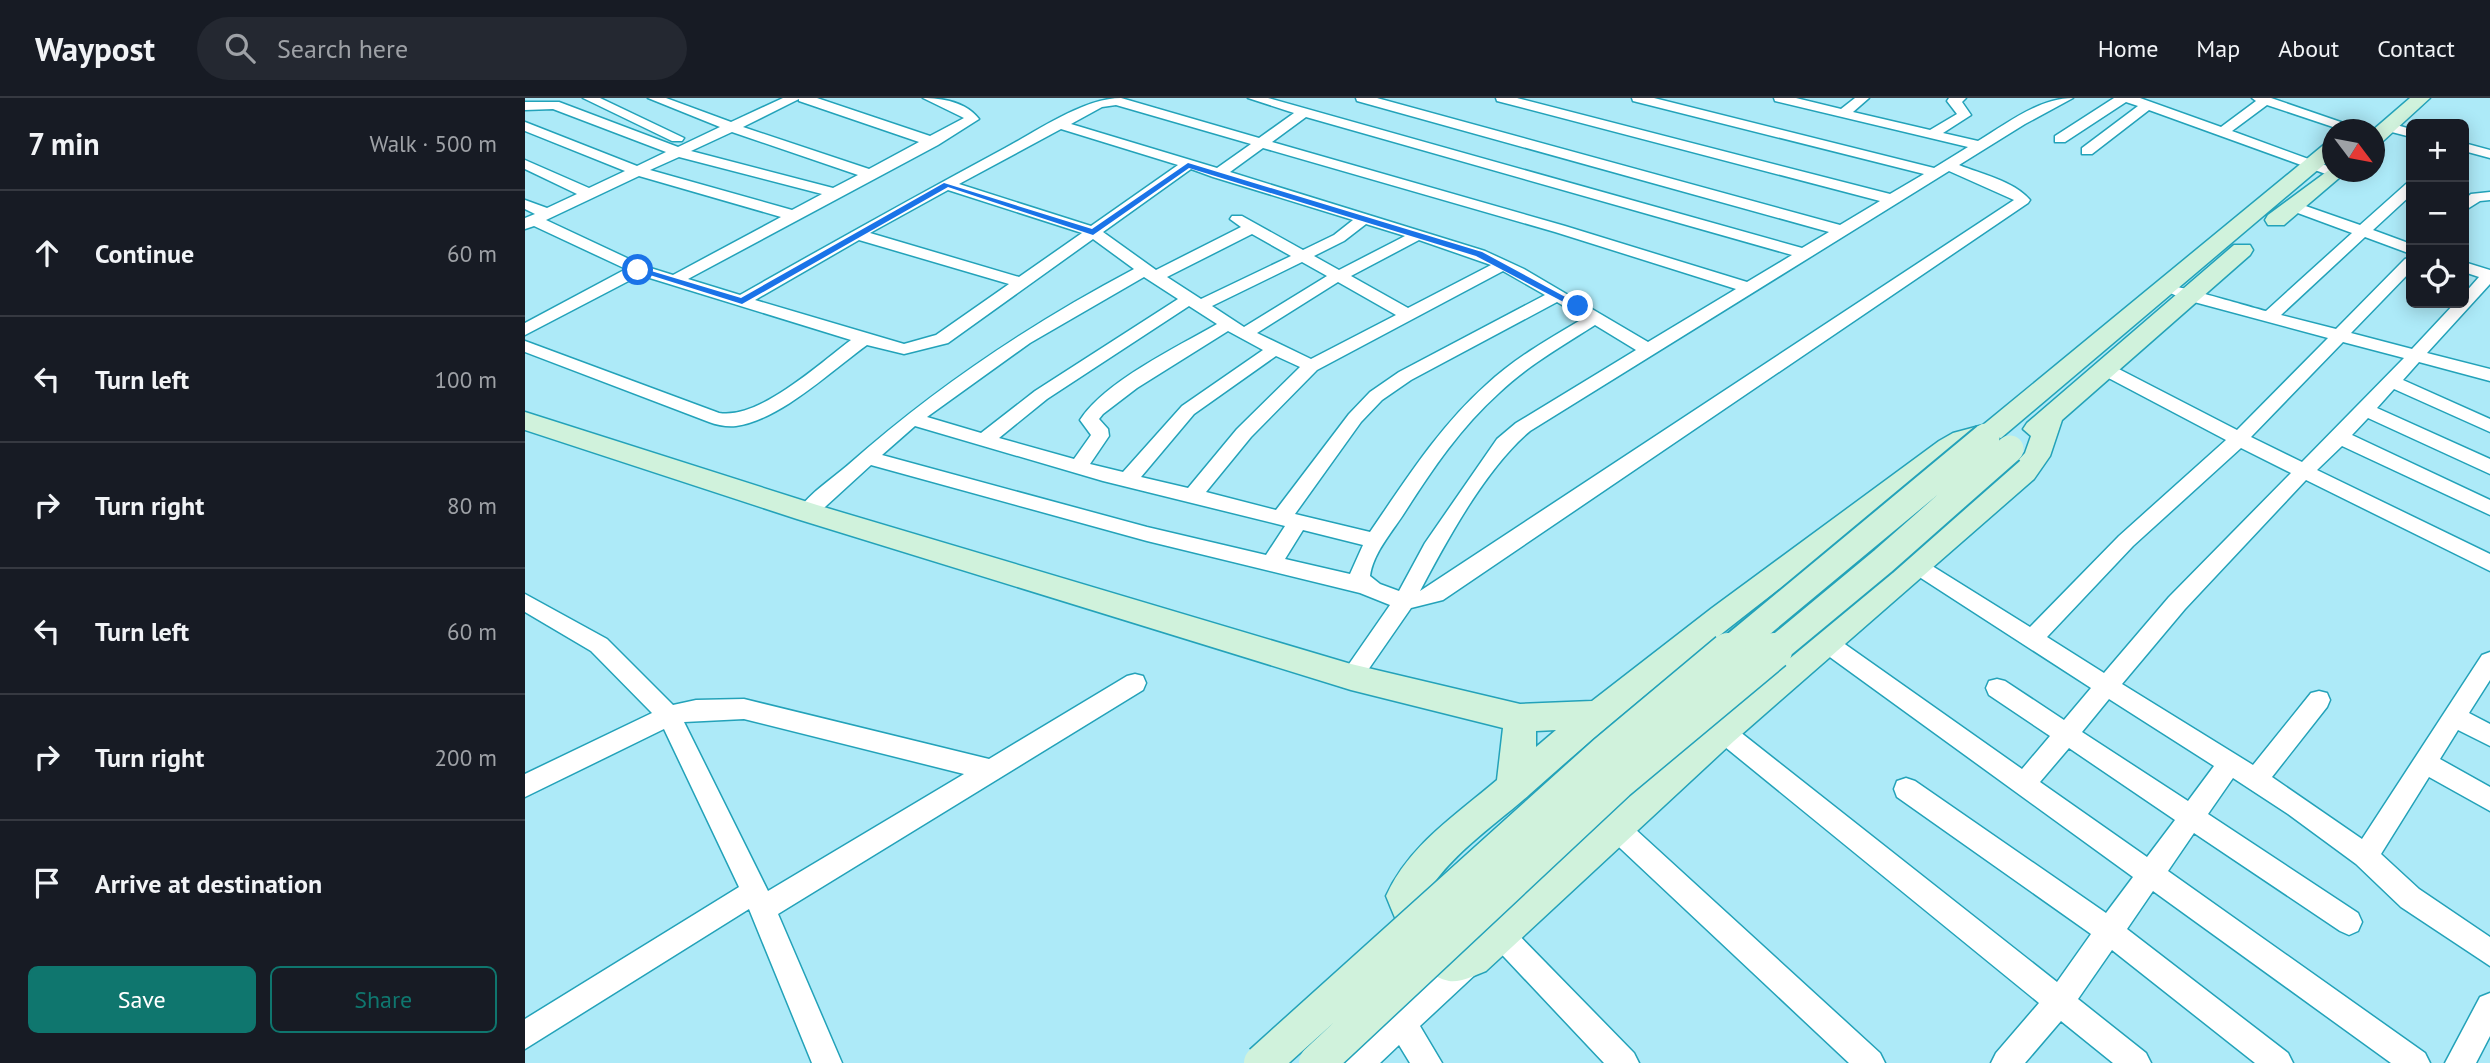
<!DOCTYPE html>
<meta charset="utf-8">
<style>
body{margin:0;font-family:"PT Sans",sans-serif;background:#242831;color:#f1f3f6}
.controls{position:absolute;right:21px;top:21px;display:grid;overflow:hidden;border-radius:10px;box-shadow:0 4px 18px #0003}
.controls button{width:63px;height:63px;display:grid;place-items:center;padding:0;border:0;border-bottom:2px solid #363941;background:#171b24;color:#f1f3f6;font:35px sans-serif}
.compass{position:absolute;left:1797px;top:21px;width:63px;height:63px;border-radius:50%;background:#171b24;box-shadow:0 4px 18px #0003;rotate:122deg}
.stop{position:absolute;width:21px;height:21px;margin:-16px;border:5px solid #1a73e8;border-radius:50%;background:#fff}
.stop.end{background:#1a73e8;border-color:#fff;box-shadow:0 2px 7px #0008}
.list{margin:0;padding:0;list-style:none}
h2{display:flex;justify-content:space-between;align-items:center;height:91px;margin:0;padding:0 28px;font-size:30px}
h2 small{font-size:23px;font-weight:400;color:#9ea1a6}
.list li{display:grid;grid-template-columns:46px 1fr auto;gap:21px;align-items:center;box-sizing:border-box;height:126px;padding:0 28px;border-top:2px solid #363941}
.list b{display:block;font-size:26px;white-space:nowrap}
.list em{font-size:23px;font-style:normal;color:#9ea1a6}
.actions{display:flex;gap:14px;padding:21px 28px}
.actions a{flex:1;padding:16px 0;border:2px solid #0f766e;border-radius:10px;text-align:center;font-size:24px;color:#0f766e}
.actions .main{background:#0f766e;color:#fff}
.icon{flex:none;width:38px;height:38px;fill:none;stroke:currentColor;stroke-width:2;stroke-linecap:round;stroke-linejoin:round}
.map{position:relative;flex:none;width:1965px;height:965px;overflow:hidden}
header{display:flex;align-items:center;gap:42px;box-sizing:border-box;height:98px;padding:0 35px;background:#171b24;border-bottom:2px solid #363941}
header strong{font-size:33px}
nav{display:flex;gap:38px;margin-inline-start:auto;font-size:24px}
.search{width:490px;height:63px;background:#242831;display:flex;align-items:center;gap:18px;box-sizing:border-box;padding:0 24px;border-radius:38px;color:#9ea1a6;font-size:26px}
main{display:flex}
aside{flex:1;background:#171b24}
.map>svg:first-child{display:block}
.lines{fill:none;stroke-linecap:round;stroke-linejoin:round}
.street-casing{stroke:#23a2b9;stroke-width:3}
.secondary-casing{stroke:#23a2b9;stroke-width:3}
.street{fill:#fff;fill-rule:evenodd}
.secondary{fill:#d0f2dc;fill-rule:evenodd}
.secondary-bridge-far1-casing{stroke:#23a2b9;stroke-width:31;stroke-linecap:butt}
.secondary-bridge-casing{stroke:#23a2b9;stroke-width:39;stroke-linecap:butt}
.secondary-bridge-far1{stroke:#d0f2dc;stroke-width:27}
.secondary-bridge{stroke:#d0f2dc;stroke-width:36}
.route{fill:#1a73e8}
</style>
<header>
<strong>Waypost</strong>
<div class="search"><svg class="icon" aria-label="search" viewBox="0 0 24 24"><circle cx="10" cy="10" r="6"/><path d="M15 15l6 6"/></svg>Search here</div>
<nav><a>Home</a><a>Map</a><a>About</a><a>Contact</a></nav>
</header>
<main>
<aside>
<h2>7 min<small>Walk · 500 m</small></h2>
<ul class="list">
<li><svg class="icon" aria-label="ahead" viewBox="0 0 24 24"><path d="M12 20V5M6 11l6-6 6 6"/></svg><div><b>Continue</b></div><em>60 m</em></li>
<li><svg class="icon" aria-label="left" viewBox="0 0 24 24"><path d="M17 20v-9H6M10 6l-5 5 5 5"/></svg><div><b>Turn left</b></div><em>100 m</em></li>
<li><svg class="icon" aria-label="right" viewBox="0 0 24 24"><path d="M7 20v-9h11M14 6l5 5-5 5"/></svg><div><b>Turn right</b></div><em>80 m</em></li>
<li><svg class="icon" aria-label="left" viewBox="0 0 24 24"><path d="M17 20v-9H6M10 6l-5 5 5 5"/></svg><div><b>Turn left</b></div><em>60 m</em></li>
<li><svg class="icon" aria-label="right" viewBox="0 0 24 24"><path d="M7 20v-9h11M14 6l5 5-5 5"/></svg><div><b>Turn right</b></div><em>200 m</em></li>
<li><svg class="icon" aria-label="arrive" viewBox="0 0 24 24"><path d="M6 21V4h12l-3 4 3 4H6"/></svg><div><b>Arrive at destination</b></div></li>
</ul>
<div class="actions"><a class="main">Save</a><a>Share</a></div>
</aside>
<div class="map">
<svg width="1965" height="965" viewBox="0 0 1965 965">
<rect width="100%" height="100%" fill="#adeaf8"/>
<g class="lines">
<defs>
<path id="street" d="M58,0H75L159,40L157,43H147Z
M123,0H141L206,24L258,0H292L405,38L439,20L398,0C417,0 441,4 454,21L413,47L163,181L215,197C303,147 391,98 480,50C512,33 559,0 596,0L734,40L769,15L723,0H743L1277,150L1304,134L832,3L831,0H852L1315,127L1355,103L972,3L971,0H992L1365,96L1399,76L1108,3L1107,0H1129L1409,70L1443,49L1250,3L1249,0H1271L1316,11L1330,0H1344L1328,14L1405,32L1432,16L1422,3L1424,0H1441L1437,4L1446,17L1418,35L1453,43C1481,26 1514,0 1548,0L1500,26L1434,67C1456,76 1489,83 1505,102L1503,105L918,502L886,510L834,585L826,588L818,585L815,579L865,507L835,495L622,443L346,367L289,419H275L272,414C283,396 307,381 323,367C411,289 505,226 609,171L568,141L423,245L379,256L342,247C306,273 255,322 211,328C202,329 192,327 184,324L0,254V243L194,315C234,322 295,265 326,242L115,177L0,237V225L101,171L9,128L0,131V120L10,116L0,111V102L22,110L52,96L0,71V62L64,90L100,73L0,33V24L112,68L141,54L28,11L0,12V4H34L153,49L195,29ZM274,1V3L394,44L344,71L218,29ZM591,7L726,46L692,70L546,26L577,9ZM781,19L1267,157L1222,184L1040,128L747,44ZM536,31L653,67L566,128L434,86ZM207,34L333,77L308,90L166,53ZM738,50L1030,134L1211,191L1123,244L999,171L960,153L705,74ZM154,59L297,96L267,112L125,72ZM666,71L688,79L828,122L809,137L778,152L717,118H707L705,121L716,129L631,172L578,134ZM1424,73L1489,102L895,493C922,442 961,370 1005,333ZM114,78L256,119L148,177L119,168L21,122ZM423,92L557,135L494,179L345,135ZM841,126L880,138L814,172L789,158L819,143ZM727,136L766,158L676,201L642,179ZM334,142L484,186L411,237L379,246L230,202ZM894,142L966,167L883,210L826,178ZM777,164L802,178L719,229L687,208ZM978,173L1020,197L874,274L845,294L824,316L751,412L681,394L726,339L792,272ZM619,179L653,201L510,293L456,335L402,319L505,245ZM813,184L871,217L786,261L732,235ZM1032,204L1059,220C1025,240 990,260 961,287C914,329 880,383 845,434L770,416L836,324L857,302L886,282ZM664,208L692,226C652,249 579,284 555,322L566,337L549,361L474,340L522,301ZM1070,227L1111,252L991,325L972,341L900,445L874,493L855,486L845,478C848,456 866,435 878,417C906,373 935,330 974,295C1002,268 1037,248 1070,227ZM703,233L738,252L657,308L598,374L565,366L584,338L583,331L574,321L578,316L612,290ZM751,258L775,269L712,331L663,390L616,379L669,316ZM390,328L578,383L760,428L741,457L622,429L357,357ZM778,432L838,447L825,476L760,461Z
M1589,0H1615L1696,29L1731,3L1727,0H1746L1836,31L1817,32L1742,7L1707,33L1808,70V74H1815L1814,78L1809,79L1624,12L1567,56H1557V50L1613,8L1601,4L1540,44H1530V38Z
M1864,25L1886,31V39L1859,32L1857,29Z
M1939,45L1965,52V60L1939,53Z
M1886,85V97L1848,132L1886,146V156L1840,139L1756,217L1811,231L1880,161L1886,159V173L1826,235L1887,251L1930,205H1939V196L1954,179L1939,174V164L1965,172V186L1902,255L1965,271V283L1894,264L1878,282L1965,321V334L1869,291L1852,310L1965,361V376L1843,320L1827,337L1965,402V417L1817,348L1792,372L1965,456V473L1781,382L1660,511L1597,586L1728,667L1786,595L1794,593L1802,595L1805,602L1802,609L1747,679L1837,741L1957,557L1965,554V582L1944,615L1965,626V648L1933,632L1915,661L1965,689V713L1904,679L1856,756L1894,791L1965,839V868L1876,809L1831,766L1763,716L1708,680L1683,716L1833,815L1837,824L1833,833L1824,837L1815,833L1669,735L1643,773L1900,955L1905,965H1866L1628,793L1602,831L1763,955L1768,965H1730L1587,852L1553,901L1621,955L1626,965H1588L1536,923L1500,965H1466L1471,955L1514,905L1189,640L1185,633L1189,626L1197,623L1205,626L1532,884L1566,836L1372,699L1369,691L1372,683L1381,680L1390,683L1581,815L1608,779L1291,549L1288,543L1291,537L1299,534L1307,537L1497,671L1525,638L1464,597L1461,590L1464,583L1472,581L1480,583L1539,622L1566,590L1382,471L1379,466L1382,461L1389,458L1396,461L1505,529L1594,438L1701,342L1574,275L1571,271L1574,267H1586L1712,332L1803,240L1658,201L1633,189L1635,186C1643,184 1725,209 1741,213L1827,135L1762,111L1760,108L1762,105H1772L1835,127L1881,86ZM1818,244L1879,260L1777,364L1726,339ZM1716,350L1766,375L1644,499L1579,575L1522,539L1608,448ZM1584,601L1689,668L1663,703L1557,634ZM1544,650L1650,722L1622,759L1515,684Z
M1965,94V102L1955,103L1939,113V102L1946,96Z
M0,496L82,541L148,607L171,602L219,601L464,661L602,578L610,576L618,578L621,585L618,592L253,816L317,965H287L224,811L0,951V921L214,789L139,631L0,699V676L127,615L66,553L0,514ZM219,621L439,676L243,793L159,624Z
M1089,717L1098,720L1355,955L1360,965H1324L1080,736L1076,728L1080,720Z
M974,822L983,826L1109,955L1114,965H1079L965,844L961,835L965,826Z
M943,851L953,854L957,864L953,874L895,928L917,965H885L874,947L855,965H819L824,955L933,854Z
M1965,895V938L1951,965H1920L1955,899Z"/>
<path id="secondary" d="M1885,0H1905L1857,44L1850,46L1848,32Z
M1808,43V59L1470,345L1445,348L1432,355C1287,466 1141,574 1005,696C969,728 924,757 899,800L910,825L932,845L937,843L1185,623L1489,367L1500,355L1506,338L1498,331L1502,325L1709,147H1725L1728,152L1725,157L1537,322L1525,358L1509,381L1209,643L961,873C951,877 935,885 924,883C890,877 873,826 861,798C884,747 931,717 972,682L978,630L826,592L272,421L0,332V314L292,407L826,566L995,606L1067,603L1187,510L1414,343L1428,335L1458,327L1801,45ZM1031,632L1011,649V633Z
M1808,69V74H1821L1759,127H1743L1740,122L1743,117Z"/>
</defs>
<use href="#street" class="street-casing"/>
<use href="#secondary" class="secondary-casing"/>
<use href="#street" class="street"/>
<use href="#secondary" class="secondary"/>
<defs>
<path id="secondary-bridge-far1" d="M1201,555L1461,339
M1247,555L1358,463L1485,351"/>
<path id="secondary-bridge" d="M737,965L1080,656L1203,553
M792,965L1092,684L1249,553"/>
</defs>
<use href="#secondary-bridge-far1" class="secondary-bridge-far1-casing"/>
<use href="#secondary-bridge" class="secondary-bridge-casing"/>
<use href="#secondary-bridge-far1" class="secondary-bridge-far1"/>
<use href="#secondary-bridge" class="secondary-bridge"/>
</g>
<path class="route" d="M663,65L957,154L1057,208L1050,210L951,158L664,70L568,137L423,89L217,206L109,172L116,170L216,200L419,85L567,131Z"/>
</svg>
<div class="controls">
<button>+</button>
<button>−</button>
<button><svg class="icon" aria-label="locate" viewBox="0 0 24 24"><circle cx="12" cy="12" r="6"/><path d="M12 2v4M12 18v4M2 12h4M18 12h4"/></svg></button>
</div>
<svg class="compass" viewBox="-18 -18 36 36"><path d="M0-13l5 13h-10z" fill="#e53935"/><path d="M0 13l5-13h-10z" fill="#9ea1a6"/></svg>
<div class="stop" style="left:113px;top:172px"></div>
<div class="stop end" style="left:1053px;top:208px"></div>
</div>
</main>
